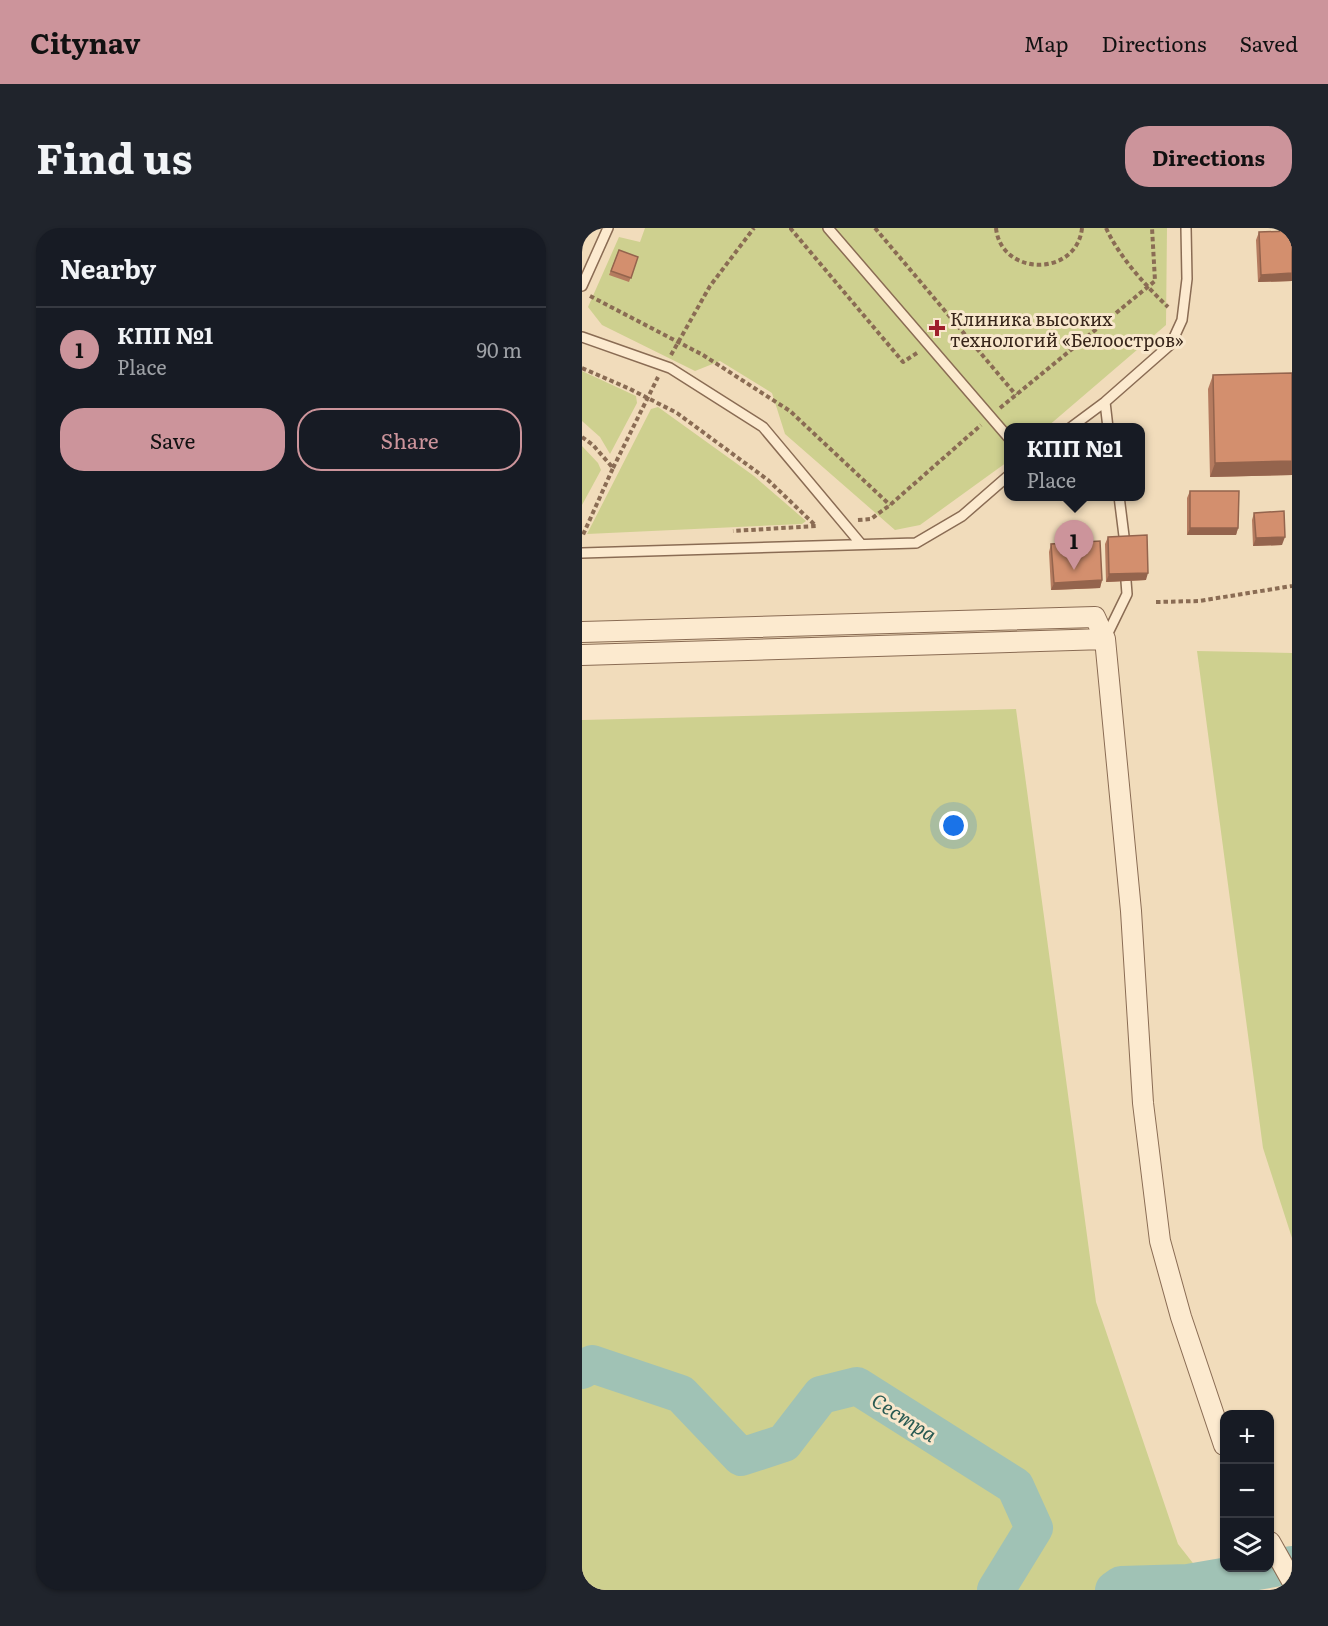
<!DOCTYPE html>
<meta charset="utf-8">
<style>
body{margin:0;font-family:Literata,serif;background:#20242c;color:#f1f3f6}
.controls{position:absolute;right:18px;bottom:18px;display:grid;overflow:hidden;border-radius:12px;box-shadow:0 2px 4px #0004}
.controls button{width:54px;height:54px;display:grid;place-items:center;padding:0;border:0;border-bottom:2px solid #363941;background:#171b24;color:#f1f3f6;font:30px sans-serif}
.you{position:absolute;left:372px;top:598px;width:21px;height:21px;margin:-15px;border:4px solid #fff;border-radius:50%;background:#1a73e8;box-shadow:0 0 0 9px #1a73e833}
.badge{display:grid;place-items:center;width:39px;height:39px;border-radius:50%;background:#cc949b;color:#111;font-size:20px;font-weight:700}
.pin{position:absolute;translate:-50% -50px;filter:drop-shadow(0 2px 3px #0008)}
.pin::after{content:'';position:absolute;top:32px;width:21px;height:18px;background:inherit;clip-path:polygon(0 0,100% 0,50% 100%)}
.popup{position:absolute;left:422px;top:195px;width:141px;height:78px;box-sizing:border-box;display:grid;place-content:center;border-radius:12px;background:#171b24;filter:drop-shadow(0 2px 4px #0005);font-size:20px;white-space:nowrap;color:#9ea1a6}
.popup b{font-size:22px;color:#f1f3f6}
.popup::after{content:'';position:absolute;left:50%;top:100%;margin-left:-12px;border:12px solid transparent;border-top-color:#171b24}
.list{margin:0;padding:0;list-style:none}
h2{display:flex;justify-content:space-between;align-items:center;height:78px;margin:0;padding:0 24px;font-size:26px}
h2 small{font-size:20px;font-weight:400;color:#9ea1a6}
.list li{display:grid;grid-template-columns:39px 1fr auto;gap:18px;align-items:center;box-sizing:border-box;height:84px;padding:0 24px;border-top:2px solid #363941}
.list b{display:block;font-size:22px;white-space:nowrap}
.list p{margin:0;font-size:20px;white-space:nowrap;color:#9ea1a6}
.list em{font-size:20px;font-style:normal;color:#9ea1a6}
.actions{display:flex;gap:12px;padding:18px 24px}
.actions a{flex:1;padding:14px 0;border:2px solid #cc949b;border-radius:24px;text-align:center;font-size:21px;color:#cc949b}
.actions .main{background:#cc949b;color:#111}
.icon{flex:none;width:33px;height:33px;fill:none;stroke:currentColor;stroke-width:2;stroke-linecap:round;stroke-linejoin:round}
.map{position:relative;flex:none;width:710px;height:1362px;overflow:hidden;border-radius:24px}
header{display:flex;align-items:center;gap:36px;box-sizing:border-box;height:84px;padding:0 30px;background:#cc949b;color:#111}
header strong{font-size:28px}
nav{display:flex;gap:33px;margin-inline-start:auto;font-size:21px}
.intro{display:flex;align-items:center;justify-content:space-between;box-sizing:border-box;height:144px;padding:0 36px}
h1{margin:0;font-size:42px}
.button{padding:15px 27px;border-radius:24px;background:#cc949b;color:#111;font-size:21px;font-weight:700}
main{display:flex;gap:36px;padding:0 36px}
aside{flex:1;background:#171b24;border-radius:24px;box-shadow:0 2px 4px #0004}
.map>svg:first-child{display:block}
.green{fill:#ced08f}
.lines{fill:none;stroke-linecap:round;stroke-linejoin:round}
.river{stroke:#a0c2b5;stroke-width:38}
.lane-casing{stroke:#8a6c54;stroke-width:12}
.street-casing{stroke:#8a6c54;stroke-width:22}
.path{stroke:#8a6c54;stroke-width:4;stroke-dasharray:4.5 3;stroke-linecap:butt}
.lane{stroke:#fceacf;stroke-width:9}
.street{stroke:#fceacf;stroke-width:20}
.wall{fill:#b57b5f}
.shaded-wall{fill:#94644d}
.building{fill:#d38f6e;stroke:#94644d;stroke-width:1.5}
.poi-dot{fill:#9e1f2b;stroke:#f8e7cc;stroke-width:2}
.labels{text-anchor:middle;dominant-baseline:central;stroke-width:6;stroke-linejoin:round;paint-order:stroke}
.poi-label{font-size:18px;fill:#38261a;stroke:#f8e7cc;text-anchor:start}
.water-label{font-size:20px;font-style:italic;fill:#285951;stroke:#f8e7cc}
</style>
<header>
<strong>Citynav</strong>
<nav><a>Map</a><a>Directions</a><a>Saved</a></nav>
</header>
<div class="intro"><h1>Find us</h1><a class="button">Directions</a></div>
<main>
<aside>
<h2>Nearby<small></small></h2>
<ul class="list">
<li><span class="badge">1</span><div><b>КПП №1</b><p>Place</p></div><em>90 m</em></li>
</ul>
<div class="actions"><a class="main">Save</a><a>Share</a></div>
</aside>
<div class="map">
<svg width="710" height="1362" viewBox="0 0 710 1362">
<rect width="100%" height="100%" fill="#f1dcbb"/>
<path class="green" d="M63,0H585L584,97L465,199L426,200V233L421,237L338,297L313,302L203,206L190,165L138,133L113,143L20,97L6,79L37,9L58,14Z
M0,143L54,168L55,175L28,226L18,209L0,193Z
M76,179L172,248L224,293L220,296L5,306L69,181Z
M0,218L16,235L19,242L0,277Z
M615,423L710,425V1010L681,920Z
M434,481L514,1074L596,1316L632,1362H0V492Z"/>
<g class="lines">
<path class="river" d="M0,1142L10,1136L99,1166L159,1229L202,1215L239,1167L275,1158L433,1258L452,1300L414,1362
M532,1362L539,1357L606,1355L710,1337"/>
<defs>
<path id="lane" d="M246,0L426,209
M0,58L26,0
M0,109L88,140L181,199L279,316
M523,174L526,200
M488,200L523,174L589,116L600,92L605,51L604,0
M537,268L543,316
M0,325L334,315L380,288L426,248
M524,409L545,366L544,353"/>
<path id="street" d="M0,404L513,389L523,411L549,683L561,875L578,1013L599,1089L642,1217
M0,427L523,411
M688,1314L710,1353"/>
</defs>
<use href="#lane" class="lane-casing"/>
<use href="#street" class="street-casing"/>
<path class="path" d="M210,0L209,1L321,134L335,125
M293,0L434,167
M414,0C419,49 495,49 500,0
M524,0C538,30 563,57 586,79
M8,68L121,127L208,183L308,277
M89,127L128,58L172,0
M0,140L48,161L95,185L186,252L234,298L151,303
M418,180L573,53L570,0
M0,209L11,217L31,240L0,309
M31,240L76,149
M276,292L289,291L308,277L399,197
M574,374L617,373L710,358"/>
<use href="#lane" class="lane"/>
<use href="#street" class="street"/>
</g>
<path class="wall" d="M710,3V53L676,54L674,12L677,4Z
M37,22L56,29L47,54L27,47Z
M710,145V247L628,249L626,161L631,147Z
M608,263L656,300L654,307H605V270Z
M672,285L700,317L671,318L670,292Z
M526,309L564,352L524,354L523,316Z
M469,316L520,352L518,360L469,362L467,324Z"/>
<path class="shaded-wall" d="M710,45V53L676,54L679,47Z
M710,233V247L628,249L633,235Z
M608,300H656L654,307H605Z
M703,309L700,317L671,318L674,310Z
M566,345L564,352L524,354L527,346Z
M520,352L518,360L469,362L472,355Z"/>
<path class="building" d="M710,3V45L679,47L677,4Z
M37,22L56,29L49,50L29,43Z
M710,145V233L633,235L631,147Z
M608,263H657L656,300H608Z
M702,283L703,309L674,310L672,285Z
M565,307L566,345L527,346L526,309Z
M518,313L520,352L472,355L469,316Z"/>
<path class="poi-dot" d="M352 91h6v6h6v6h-6v6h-6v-6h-6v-6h6z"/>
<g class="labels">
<g class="poi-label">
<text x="368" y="90">Клиника высоких<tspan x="368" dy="21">технологий «Белоостров»</tspan></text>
</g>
<g class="water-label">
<text transform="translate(323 1188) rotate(32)">Сестра</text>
</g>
</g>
</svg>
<div class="controls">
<button>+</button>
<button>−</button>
<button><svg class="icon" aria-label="layers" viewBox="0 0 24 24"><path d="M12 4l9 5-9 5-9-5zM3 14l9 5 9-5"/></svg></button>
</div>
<div class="you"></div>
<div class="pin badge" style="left:492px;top:342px">1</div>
<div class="popup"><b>КПП №1</b>Place</div>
</div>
</main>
